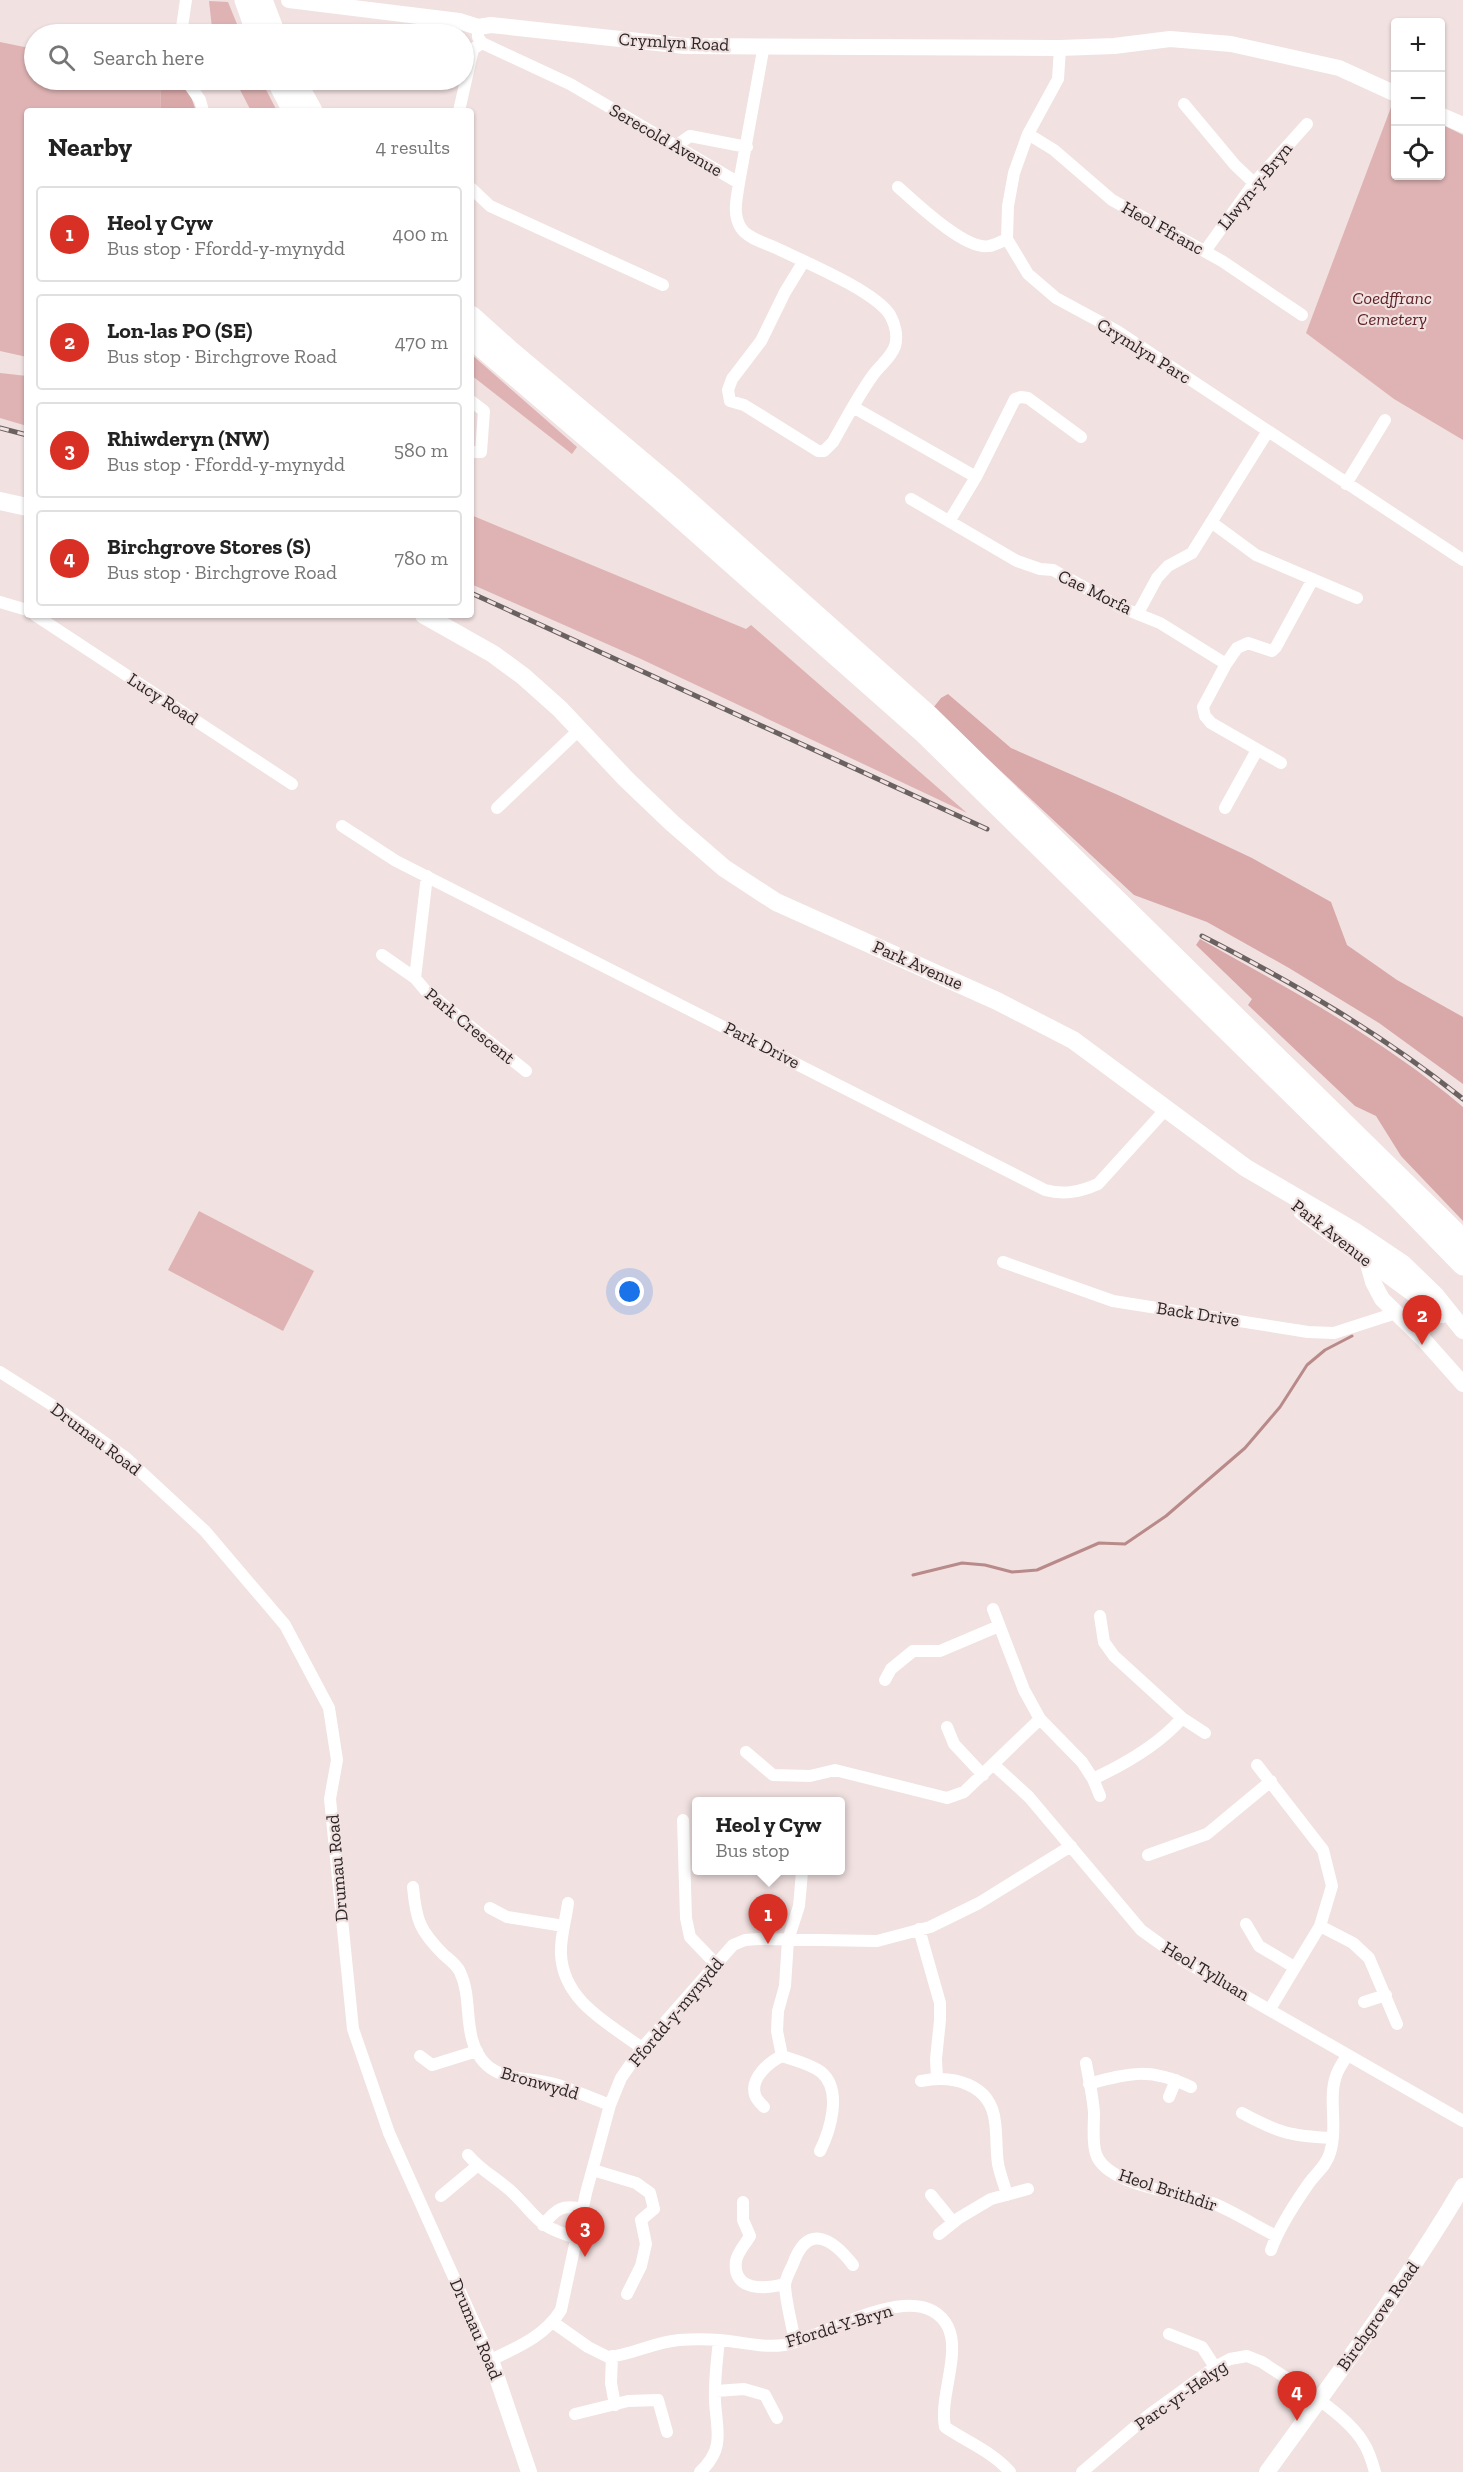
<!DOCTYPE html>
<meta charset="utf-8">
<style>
body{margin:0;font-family:"Zilla Slab",serif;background:#f6f6f6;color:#222}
.controls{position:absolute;right:18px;top:18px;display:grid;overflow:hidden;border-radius:6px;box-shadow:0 2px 4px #0004}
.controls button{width:54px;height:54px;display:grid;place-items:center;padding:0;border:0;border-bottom:2px solid #e0e0e0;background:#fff;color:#222;font:30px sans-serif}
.you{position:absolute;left:630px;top:1292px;width:21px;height:21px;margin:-15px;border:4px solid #fff;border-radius:50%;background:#1a73e8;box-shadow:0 0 0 9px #1a73e833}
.badge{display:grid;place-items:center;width:39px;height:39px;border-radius:50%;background:#d93025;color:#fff;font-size:20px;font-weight:700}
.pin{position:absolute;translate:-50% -50px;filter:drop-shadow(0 2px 3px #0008)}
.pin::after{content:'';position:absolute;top:32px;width:21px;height:18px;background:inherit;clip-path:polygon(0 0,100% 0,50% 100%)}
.popup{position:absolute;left:692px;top:1797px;width:153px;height:78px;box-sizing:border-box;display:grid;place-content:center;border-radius:6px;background:#fff;filter:drop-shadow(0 2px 4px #0005);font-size:20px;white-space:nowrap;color:#767676}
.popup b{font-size:22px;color:#222}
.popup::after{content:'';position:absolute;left:50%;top:100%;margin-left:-12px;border:12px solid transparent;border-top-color:#fff}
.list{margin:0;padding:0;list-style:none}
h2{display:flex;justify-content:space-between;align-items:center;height:78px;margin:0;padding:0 24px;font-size:26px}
h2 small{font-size:20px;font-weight:400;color:#767676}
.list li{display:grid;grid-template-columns:39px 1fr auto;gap:18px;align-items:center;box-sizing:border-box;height:96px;margin:0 12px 12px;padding:0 12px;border:2px solid #e0e0e0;border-radius:6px}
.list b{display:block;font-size:22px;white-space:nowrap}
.list p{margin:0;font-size:20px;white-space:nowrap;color:#767676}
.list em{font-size:20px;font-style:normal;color:#767676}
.icon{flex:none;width:33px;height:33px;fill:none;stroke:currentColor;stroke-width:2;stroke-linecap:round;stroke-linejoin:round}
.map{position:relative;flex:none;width:1463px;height:2472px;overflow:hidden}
.search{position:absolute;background:#fff;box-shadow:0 2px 4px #0004;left:24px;top:24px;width:450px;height:66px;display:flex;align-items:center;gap:15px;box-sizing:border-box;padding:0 21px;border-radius:33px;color:#767676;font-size:22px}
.panel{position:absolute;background:#fff;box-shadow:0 2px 4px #0004;left:24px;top:108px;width:450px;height:510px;border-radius:6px}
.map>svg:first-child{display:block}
.green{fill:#dfb3b3}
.forest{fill:#d9a8a8}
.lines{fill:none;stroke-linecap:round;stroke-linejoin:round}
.stream{stroke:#b98a8a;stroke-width:3}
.street{stroke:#fff;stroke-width:12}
.secondary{stroke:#fff;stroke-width:16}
.primary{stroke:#fff;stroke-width:18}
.highway{stroke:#fff;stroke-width:21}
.rail-casing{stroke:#6a6161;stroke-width:5}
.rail{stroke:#f1e1e1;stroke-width:3;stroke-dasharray:9;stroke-linecap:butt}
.labels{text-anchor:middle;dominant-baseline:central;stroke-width:4.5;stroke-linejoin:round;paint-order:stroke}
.street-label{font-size:18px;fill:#2c2626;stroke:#f1e1e1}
.park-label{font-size:18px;font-style:italic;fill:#5f2327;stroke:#f1e1e1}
</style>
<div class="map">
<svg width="1463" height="2472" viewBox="0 0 1463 2472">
<rect width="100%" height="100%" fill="#f1e1e1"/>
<path class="green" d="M209,1L228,2L241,34H215L212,28Z
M0,42L34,49V80H160L161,111H27V357L0,351Z
M235,80H261L277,111H251Z
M1393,102L1396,103V176H1440L1441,124L1463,135V440L1394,399L1306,333Z
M471,354L577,447L572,454L471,375Z
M0,373L27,376V426L0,418Z
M471,515L746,629L751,625L967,813L641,659L471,584Z
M199,1211L314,1271L283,1331L168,1270Z"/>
<path class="forest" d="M160,80H180L190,94L196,111H161Z
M948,694L1011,748L1118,795L1252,858L1331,902L1347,945L1397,980L1463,1017V1084L1379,1023L1289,968L1207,922L1134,895L933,708L941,698Z
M1200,939C1291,990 1383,1039 1463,1107V1221L1401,1156L1376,1116L1355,1106L1248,1005L1252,999L1196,945Z"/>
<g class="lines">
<path class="stream" d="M913,1575L962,1563L985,1565L1012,1572L1037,1570L1099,1543L1125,1544L1166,1516L1245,1448L1280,1407L1307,1365L1325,1350L1352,1336"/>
<path class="street" d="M478,27V37L482,43L570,84L739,183L764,45
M181,34L186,0
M1060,48L1058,79L1028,134L1014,173L1008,206L1007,239L1028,274L1056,298L1117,331L1463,560
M186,80L200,100L203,111
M1184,104L1235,165L1254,183
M459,111L473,49L482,43
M1028,134L1054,150L1112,200L1222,261L1302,315
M677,145L690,136L747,147
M739,183C737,198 732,214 741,228C747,238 765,243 776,248C803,261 875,291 890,315C895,324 898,336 895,346C891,358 880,365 873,375C858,396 846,419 833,442L824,451H818L744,405L730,401L728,390L732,379L761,341L785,292L804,261
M898,187C916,203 966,251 989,246C995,245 1002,241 1007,239
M471,188L490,206L663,285
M1205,251L1254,183L1307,124
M471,401L484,411L481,452H471
M853,407L976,477
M1346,484L1385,420
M911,499L1017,561L1040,569L1053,570L1120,607L1160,623L1226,664L1237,648L1248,643L1272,651L1276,647L1313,579
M950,520L976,477L1015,399L1021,397L1028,398L1081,437
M1211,522L1256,555L1357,598
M0,602L27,610
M1138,613L1157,578L1168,566L1192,553L1268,431
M35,615L292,784
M1226,664L1203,707L1205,716L1211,723L1281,763
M497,808L580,729
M1225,808L1257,750
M342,826L396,861L1045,1190C1064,1195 1080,1192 1098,1184L1166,1109
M382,955L415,978L425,990L526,1071
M415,978L427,876
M1003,1262L1113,1301L1308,1332L1334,1333L1396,1313
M0,1372L52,1405L126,1458L205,1531L285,1625L329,1708L337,1760L330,1799L353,2029L389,2133L491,2360C518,2347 545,2336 561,2310L586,2193L610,2105L621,2078L642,2048L733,1945L745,1940L758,1939L877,1941L930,1927L979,1903L1071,1846
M993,1609L1024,1690L1040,1719L1082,1762L1093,1779L1100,1796
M1100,1616L1104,1642L1114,1656L1182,1718L1205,1733
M885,1680L891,1669L913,1651H940L999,1626
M947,1727L954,1744L983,1775
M746,1752L773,1775L810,1776L835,1770L947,1798L964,1792L1040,1719
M994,1765L1029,1797L1141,1930L1184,1961L1463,2121
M1257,1765L1323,1850L1332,1886L1320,1926L1270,2009
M1093,1779C1125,1764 1159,1745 1182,1718
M683,1820L686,1918L690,1937L715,1963
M1148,1855L1207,1834L1271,1781
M413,1887C416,1921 420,1931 444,1955C450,1960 457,1965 460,1972C470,1993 466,2017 472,2039C485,2086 523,2074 558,2085C575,2091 592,2098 610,2105
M568,1903C566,1919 560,1938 561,1954C563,2001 608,2023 642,2048
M490,1908L507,1917L564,1926
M1246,1924L1259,1946L1294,1967
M1320,1926L1353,1943L1369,1958L1397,2024
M919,1929L940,2003V2020L936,2059L937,2078
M1364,2002L1386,1995
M420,2056L432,2065L477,2051
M782,2056L777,2031L778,2011L785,1986L788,1940L799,1906L802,1872
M1086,2063C1089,2080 1093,2097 1094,2113C1094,2126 1092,2142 1096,2154C1107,2187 1186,2193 1215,2204C1236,2213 1256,2226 1276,2236
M921,2081C952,2075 991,2083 995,2122C997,2136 996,2150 998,2164C1000,2174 1004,2184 1007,2195
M1089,2084C1132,2072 1151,2068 1191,2087
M1169,2097L1176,2080
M764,2107C761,2104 756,2099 755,2095C750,2078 769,2062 782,2056C794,2060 811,2064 821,2072C843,2090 830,2131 820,2151
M1242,2113C1279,2133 1290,2136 1332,2138
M468,2155C482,2172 499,2179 514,2194C540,2220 538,2227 577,2238
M593,2170L636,2183L650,2193L654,2209L641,2220L646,2244L641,2266L627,2294
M931,2195L953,2222
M441,2196L477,2166
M743,2202V2220L750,2236C746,2243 737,2253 736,2261C732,2292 765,2289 785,2284
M543,2225C556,2209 562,2204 583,2209
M939,2234L959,2218L991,2199L1028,2189
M1271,2250C1279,2227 1295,2203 1309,2183C1317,2172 1326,2166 1330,2153C1338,2127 1328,2098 1336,2076C1338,2069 1343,2062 1347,2056
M554,2323L588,2347L608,2357C632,2355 654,2342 679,2340C692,2339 707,2339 720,2340C742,2342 762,2348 784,2345C824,2338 920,2273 948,2327C961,2354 939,2397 945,2427C967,2442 993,2452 1010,2472
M1169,2334L1202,2347L1215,2367
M795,2342C792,2324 786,2304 785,2286C785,2279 790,2271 793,2264C808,2222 833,2239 853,2265
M612,2356L611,2383L615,2405
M716,2391L744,2389L765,2395L777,2418
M575,2414L628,2401L658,2400L667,2432
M700,2472C725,2449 717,2431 715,2402C714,2381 717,2360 719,2340
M1082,2472L1150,2414L1215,2367L1230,2359L1247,2356L1262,2362C1291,2382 1345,2412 1363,2442C1369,2451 1372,2461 1375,2472"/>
<path class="secondary" d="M289,0L459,21L478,27L491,25L685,46L1060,48L1114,46L1170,39L1231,44L1339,68L1396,94
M1440,115L1463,125
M1367,1260L1373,1282L1382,1299L1424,1340L1463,1384
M491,2360L529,2472
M1267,2472C1335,2378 1404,2286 1463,2186"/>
<path class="primary" d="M0,501L27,507
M424,615L493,654L523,676L560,709L626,779L672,823L724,868L776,902L997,1001L1073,1040L1246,1168L1354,1231L1403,1264L1436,1296L1463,1330
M1302,1211L1442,1314"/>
<path class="highway" d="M245,0L257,34
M262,0L275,34
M277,80L293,111
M295,80L312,111
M471,316L510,351L673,488L928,715L1463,1240
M471,338L657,497L925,734L1395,1195L1463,1265"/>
<defs>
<path id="rail" d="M0,428L27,435
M471,593L987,829
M1202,936C1294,983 1382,1034 1463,1099"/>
</defs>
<use href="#rail" class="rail-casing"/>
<use href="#rail" class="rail"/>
</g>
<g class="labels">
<g class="street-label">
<text transform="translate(674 42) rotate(3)">Crymlyn Road</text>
<text transform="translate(666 140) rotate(30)">Serecold Avenue</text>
<text transform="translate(1255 186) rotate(-51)">Llwyn-y-Bryn</text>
<text transform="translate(1163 228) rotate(29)">Heol Ffranc</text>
<text transform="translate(1144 351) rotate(32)">Crymlyn Parc</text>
<text transform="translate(1095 592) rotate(26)">Cae Morfa</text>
<text transform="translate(163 699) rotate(33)">Lucy Road</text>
<text transform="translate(918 965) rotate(24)">Park Avenue</text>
<text transform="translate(470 1026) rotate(39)">Park Crescent</text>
<text transform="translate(762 1045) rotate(27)">Park Drive</text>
<text transform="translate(1332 1233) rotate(38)">Park Avenue</text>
<text transform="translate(1198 1314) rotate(9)">Back Drive</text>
<text transform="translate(96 1439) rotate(37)">Drumau Road</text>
<text transform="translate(337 1868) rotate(-95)">Drumau Road</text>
<text transform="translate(1206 1971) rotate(31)">Heol Tylluan</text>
<text transform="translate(676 2012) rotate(-50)">Ffordd-y-mynydd</text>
<text transform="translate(540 2083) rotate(16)">Bronwydd</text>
<text transform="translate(1168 2190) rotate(18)">Heol Brithdir</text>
<text transform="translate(1378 2316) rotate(-55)">Birchgrove Road</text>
<text transform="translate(839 2326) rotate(-17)">Ffordd-Y-Bryn</text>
<text transform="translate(476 2329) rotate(67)">Drumau Road</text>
<text transform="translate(1181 2395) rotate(-35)">Parc-yr-Helyg</text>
</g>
<g class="park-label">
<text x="1392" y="298">Coedffranc<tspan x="1392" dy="21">Cemetery</tspan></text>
</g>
</g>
</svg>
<div class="controls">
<button>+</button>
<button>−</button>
<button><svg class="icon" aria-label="locate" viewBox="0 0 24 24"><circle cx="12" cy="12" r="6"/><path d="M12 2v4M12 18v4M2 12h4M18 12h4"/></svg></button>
</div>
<div class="you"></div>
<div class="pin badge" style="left:768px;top:1944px">1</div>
<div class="popup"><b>Heol y Cyw</b>Bus stop</div>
<div class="pin badge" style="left:1422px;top:1345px">2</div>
<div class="pin badge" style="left:585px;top:2257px">3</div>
<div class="pin badge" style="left:1297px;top:2421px">4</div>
<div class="search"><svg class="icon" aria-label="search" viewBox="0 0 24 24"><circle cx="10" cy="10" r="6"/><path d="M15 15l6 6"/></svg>Search here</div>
<section class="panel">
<h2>Nearby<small>4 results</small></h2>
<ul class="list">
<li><span class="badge">1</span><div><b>Heol y Cyw</b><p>Bus stop · Ffordd-y-mynydd</p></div><em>400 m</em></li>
<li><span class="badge">2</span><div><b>Lon-las PO (SE)</b><p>Bus stop · Birchgrove Road</p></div><em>470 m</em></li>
<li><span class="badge">3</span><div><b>Rhiwderyn (NW)</b><p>Bus stop · Ffordd-y-mynydd</p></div><em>580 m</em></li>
<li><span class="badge">4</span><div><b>Birchgrove Stores (S)</b><p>Bus stop · Birchgrove Road</p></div><em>780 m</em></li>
</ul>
</section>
</div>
